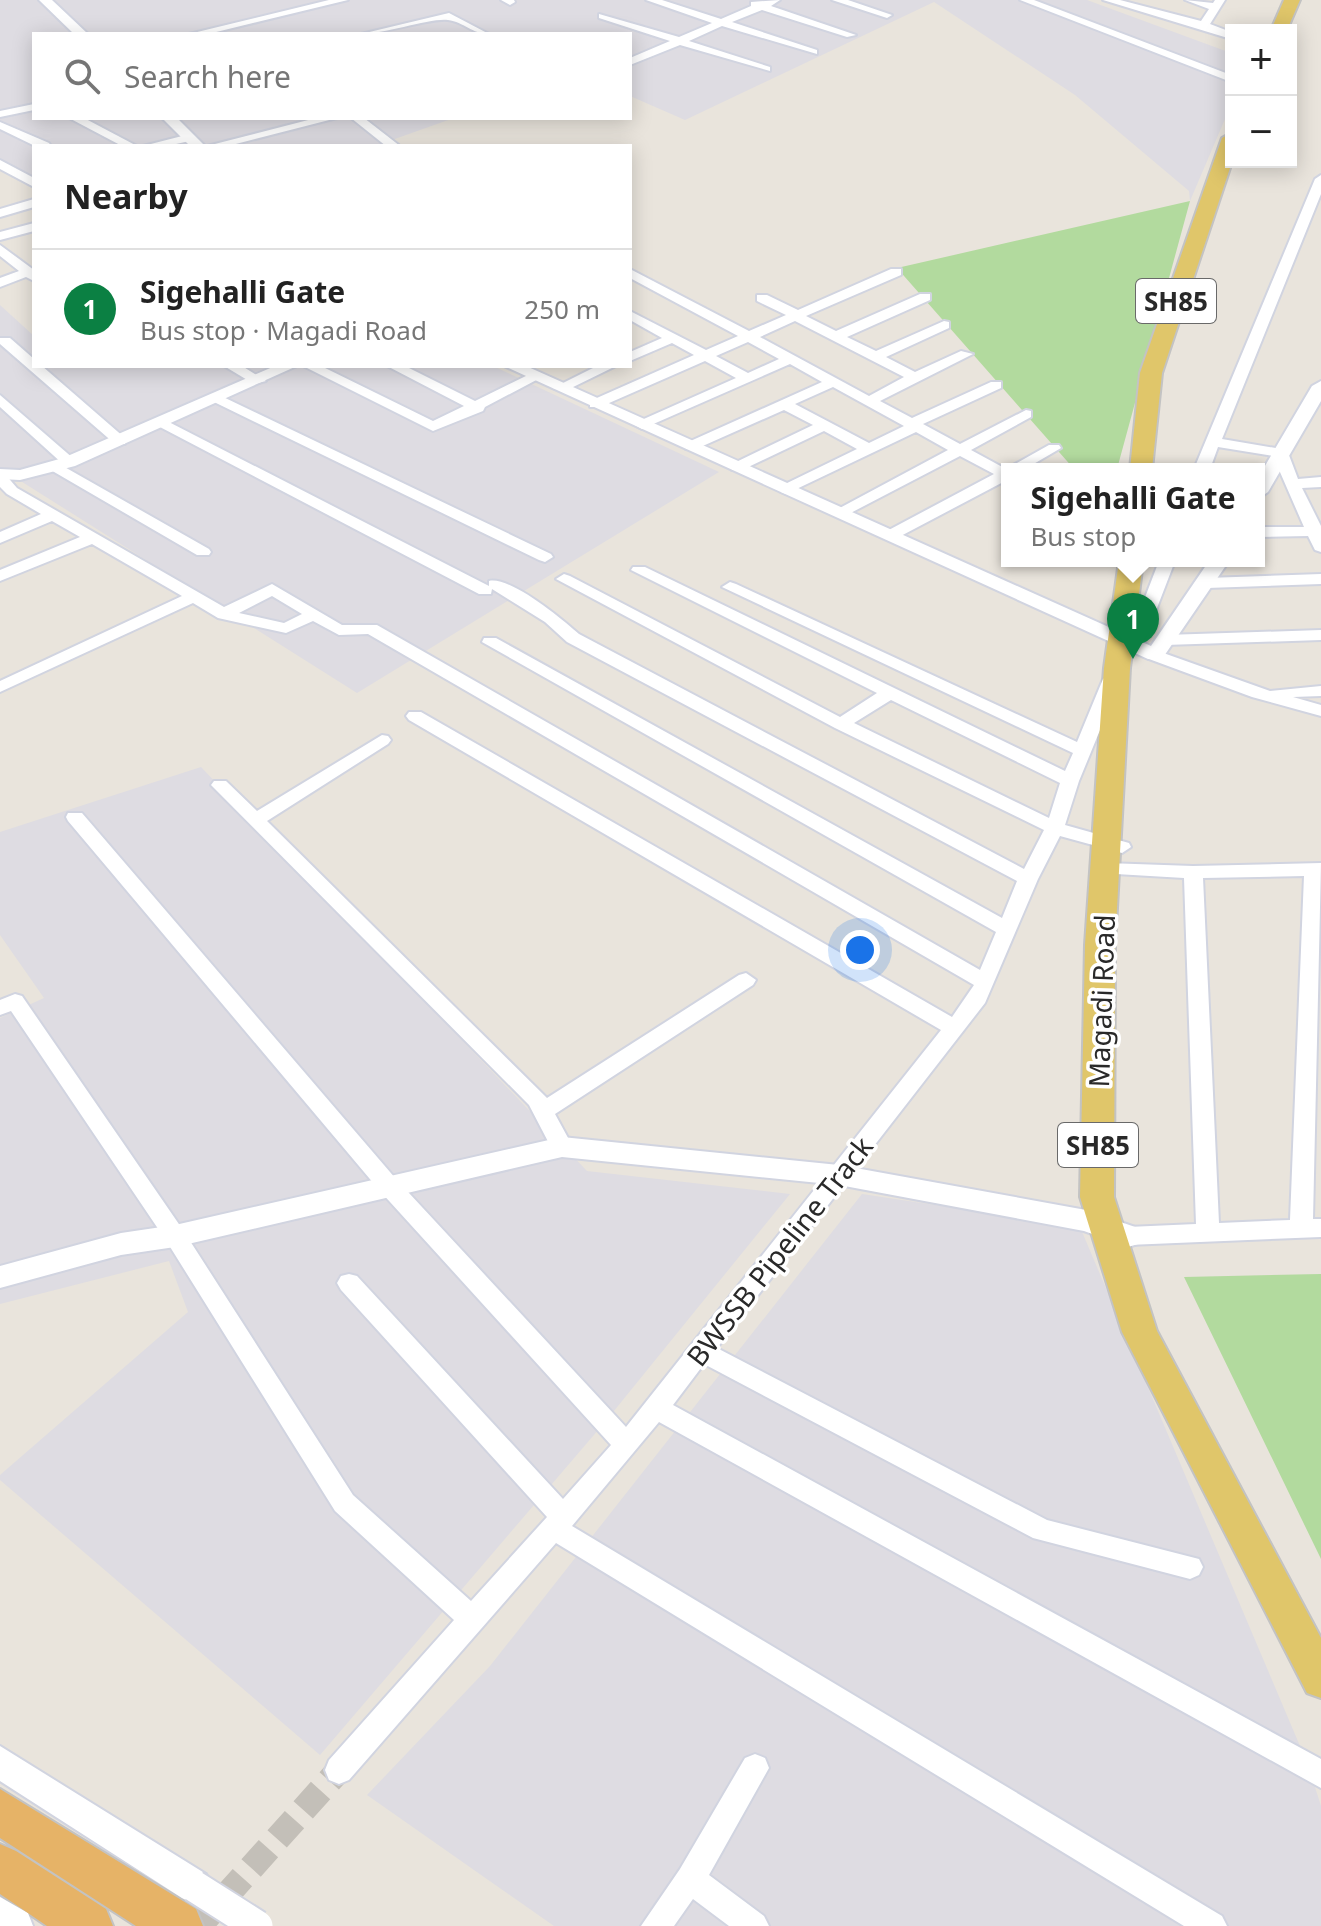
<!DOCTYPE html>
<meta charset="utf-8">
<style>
body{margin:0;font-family:"Noto Sans",sans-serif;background:#f2f2f2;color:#222}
.controls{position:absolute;right:24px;top:24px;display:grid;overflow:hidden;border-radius:0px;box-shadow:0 4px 20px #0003}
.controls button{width:72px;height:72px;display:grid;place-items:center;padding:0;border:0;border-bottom:2px solid #e0e0e0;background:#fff;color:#222;font:40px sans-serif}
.you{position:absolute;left:860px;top:950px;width:28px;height:28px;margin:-20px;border:6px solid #fff;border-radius:50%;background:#1a73e8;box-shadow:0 0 0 12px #1a73e833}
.badge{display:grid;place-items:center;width:52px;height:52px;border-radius:50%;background:#0b8043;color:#fff;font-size:26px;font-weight:700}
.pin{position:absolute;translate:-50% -66px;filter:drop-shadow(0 2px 4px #0008)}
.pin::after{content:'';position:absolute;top:42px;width:28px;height:24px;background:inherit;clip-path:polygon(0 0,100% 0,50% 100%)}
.popup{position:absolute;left:1001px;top:463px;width:264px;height:104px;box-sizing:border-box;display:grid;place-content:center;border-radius:0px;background:#fff;filter:drop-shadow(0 2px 6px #0005);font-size:26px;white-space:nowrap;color:#767676}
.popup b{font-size:30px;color:#222}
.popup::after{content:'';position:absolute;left:50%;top:100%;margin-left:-16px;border:16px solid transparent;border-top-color:#fff}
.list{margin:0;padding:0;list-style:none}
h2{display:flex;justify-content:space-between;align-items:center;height:104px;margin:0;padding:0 32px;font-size:34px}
h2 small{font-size:26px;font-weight:400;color:#767676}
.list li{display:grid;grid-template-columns:52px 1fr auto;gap:24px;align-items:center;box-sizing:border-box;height:120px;padding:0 32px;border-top:2px solid #e0e0e0}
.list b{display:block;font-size:30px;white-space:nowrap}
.list p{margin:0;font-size:26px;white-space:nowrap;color:#767676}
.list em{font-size:26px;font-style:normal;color:#767676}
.icon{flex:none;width:44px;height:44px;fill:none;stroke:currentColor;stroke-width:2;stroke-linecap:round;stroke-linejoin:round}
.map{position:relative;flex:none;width:1321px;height:1926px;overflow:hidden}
.search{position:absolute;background:#fff;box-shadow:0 4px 20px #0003;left:32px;top:32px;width:600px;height:88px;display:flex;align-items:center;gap:20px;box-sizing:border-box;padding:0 28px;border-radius:0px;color:#767676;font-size:30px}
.panel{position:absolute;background:#fff;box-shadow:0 4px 20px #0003;left:32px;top:144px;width:600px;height:224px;border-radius:0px}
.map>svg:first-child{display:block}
.industrial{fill:#dedce2}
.green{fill:#b2da9e}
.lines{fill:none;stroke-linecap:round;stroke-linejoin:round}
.minor-tunnel{stroke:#c3bfb8;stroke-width:26;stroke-dasharray:26 13;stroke-linecap:butt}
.minor-casing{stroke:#d1d4e0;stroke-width:4}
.tertiary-casing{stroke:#d1d4e0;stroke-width:4}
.primary-casing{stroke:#c3c3c3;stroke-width:4}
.trunk-casing{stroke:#c3c3c3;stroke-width:4}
.minor{fill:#fff;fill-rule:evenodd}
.tertiary{fill:#fff;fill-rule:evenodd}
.primary{fill:#e0c66a;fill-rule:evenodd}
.trunk{fill:#e6b367;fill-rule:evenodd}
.tertiary-bridge-casing{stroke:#d1d4e0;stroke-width:35;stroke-linecap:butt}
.tertiary-bridge{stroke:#fff;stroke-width:31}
.labels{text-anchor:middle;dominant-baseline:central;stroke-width:7;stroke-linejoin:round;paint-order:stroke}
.shield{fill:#fff;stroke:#696969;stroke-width:2}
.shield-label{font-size:26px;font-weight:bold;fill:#292929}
.street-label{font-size:28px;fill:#292929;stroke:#fff}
</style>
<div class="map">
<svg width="1321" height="1926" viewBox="0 0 1321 1926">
<rect width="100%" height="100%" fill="#e9e4dc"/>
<path class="industrial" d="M0,0H1087L1231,53V105L1190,201L1189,191L1075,95L934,2L685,120L630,96V34H34V118H454L375,146H34V189L0,170Z
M0,305L34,336V366H493L719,472L357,693L0,468Z
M201,767L587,1171L790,1194L605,1422L320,1755L0,1480V1475L188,1312L169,1261L0,1304V1018L44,998L0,935V832Z
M862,1194L1080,1227L1308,1765L1321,1806V1926H554L367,1795L490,1666Z"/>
<path class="green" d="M1190,201L1117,469H1074L897,268Z
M1321,1274V1559L1184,1277Z"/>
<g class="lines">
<path class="minor-tunnel" d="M199,1926L339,1770"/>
<defs>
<path id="minor" d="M329,0H348L208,34H189Z
M501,0H514L515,2L510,5Z
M646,0H662L721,19L751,6V2L780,0L771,6L856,35L847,37L762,10L732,22L817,50V54L722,26L689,41L770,67V71L680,45L630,65V58L670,41L599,18V14L679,37L712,23Z
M832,0H848L892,15L887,18Z
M1020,0H1034L1231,75V82Z
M1103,0H1120L1201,21L1209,9L1185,0L1213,3L1215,0H1225L1210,24L1231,32V39Z
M449,13L489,34C472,34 464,22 448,20C434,17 384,34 361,34Z
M34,104V110L0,117V111Z
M69,118H84L137,146H122Z
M316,118H337L228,146H207Z
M351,118H364L400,146H386Z
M0,122L49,143L51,146H35L0,129Z
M190,134L194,136V140L167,146H143Z
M0,160L34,178V187L0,169Z
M1321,175V194L1222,439L1287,450L1298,479L1321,477V487L1302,488L1321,526V552L1315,550L1308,536L1259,537V527H1304L1273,456L1218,447L1210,469H1194L1315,179Z
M34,199V207L0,217V209Z
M34,223V231L0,240V232Z
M0,245L34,270V281L26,277L0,287V278L19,271L0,256Z
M630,269L749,331L786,315L757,301V295H767L798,310L891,269H901V275L806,316L836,331L920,294H930V300L847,337L876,351L944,321L949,322V328L886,357L915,372L961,351L973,354L880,401L912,418L991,382H1001V388L923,424L960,444L1026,410L1031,411V417L971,450L1006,469L1049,445H1059L1061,448L1025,469H1007V480L897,538H885V532L994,474L960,456L841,518L836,516V510L948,450L916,432L786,494L781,492V486L857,449L824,431L742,470H732V464L813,425L784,410L696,449H686V443L822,382L790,364L642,429L635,425L637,422L736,378L705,361L600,407H590V401L694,355L672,343L630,361V352L662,338L630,320V311L706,350L738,336L630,278ZM795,321L904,377L869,396L760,337ZM748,342L779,359L748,373L716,356ZM833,387L904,426L869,443L795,404Z
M0,338H10L34,359V366H42L125,438V444H115L0,344Z
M224,366H242L266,381L254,384Z
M303,366H321L433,421L464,406L387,366H405L475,401L530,374L542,377L485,407L483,411L433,431Z
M597,366H616L565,391L553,388Z
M0,395L74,459V465H64L0,407Z
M219,395L551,554L553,557L545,562L539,560L214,402V396Z
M163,419L489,586V581C511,576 563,620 579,634L1024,869L1044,830L835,728L556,579L564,574L570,576L840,717L877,693L631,570L633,567H645L1065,771L1073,753L722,587L730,582L736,584L1077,742L1103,679L1112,674L1118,675L1121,679L1079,781L1065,825L1129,843L1131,847L1122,853L1060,836L1038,879L985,1003L717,1348L1047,1520L1199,1559L1203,1567L1199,1575L1190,1579L1033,1538L704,1364L673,1405L1321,1759V1788L659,1422L572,1526L1222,1916L1227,1926H1184L556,1543L349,1780L339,1784L329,1780L325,1770L329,1760L454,1620L335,1511L167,1242L11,1011L0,1015V1000L15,994L22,996L183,1230L353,1495L471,1601L547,1517L341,1290L337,1283L341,1276L349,1274L357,1276L563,1499L611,1445L380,1191L68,821L66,817L68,813H82L396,1179L626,1427L941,1030L409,720L406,716L409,712H421L952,1017L974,985L368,634L339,635L313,621L286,633L218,618L193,603L0,692V681L182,596L92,544L0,581V570L80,537L52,521L0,543V532L41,514L7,494L0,487V472L5,474L17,488L224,607L272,584L342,625H377L980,970L996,932L482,642L484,638H496L1002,918L1017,881L567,642L545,622L492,589L491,594H479L158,426L156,423ZM272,596L302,614L284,623L239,613ZM891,700L1060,783L1049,818L854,723Z
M54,461L209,549L211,552L209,555H197L49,469V463Z
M1159,561H1175L1142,647L1134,652L1128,651L1126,647Z
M1321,574V584L1207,588L1199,583L1207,578Z
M1321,630V640L1165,645L1157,640L1165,635Z
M1155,650L1270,691L1321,686V696L1293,697L1321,705V716L1252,697L1149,659L1147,655Z
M382,735L388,736L391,740L388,744L267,821L547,1098L739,975L746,973L756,980L753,985L555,1114L573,1147L570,1153H554L529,1105L211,785L214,781H226L257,811Z
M1106,863L1193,866L1321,863L1313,1219H1321V1237L1128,1245L1120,1242L1117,1236L1120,1230L1128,1227L1196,1224L1184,878L1099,873L1096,869L1099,865ZM1304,876L1290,1220L1219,1223L1203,878Z
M755,1754L765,1758L769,1768L709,1875L764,1916L769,1926H729L693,1899L674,1926H641L680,1869L745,1758Z"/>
<path id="tertiary" d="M39,0H52L88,34H74Z
M162,118H177L205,146H190Z
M275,366H297L75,466L20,480L0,479V469L20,470L63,458Z
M504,366H526L1151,646L1209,561H1229L1162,659H1148Z
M1321,381V401L1268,492L1259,498V476L1312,386Z
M562,1137L839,1165L1086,1210L1138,1228L1142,1236L1138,1244L1128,1247L1084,1231L839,1185L562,1157L175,1247L121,1255L0,1288V1266L121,1233L175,1225Z
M0,1746L206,1874L212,1886L206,1898L194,1904L182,1898L0,1781Z
M0,1897L28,1913L33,1926H0Z"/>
<path id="primary" d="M1284,0H1300L1287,30H1271Z
M1231,133L1232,162L1162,373L1152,469H1130L1140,373L1222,138Z
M1119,561H1143L1130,668L1115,945L1114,1197L1157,1331L1321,1638V1698L1307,1693L1122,1332L1080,1197L1085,945L1104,668Z"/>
<path id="trunk" d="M0,1789L196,1909L203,1926H136L0,1838Z
M0,1844L16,1851L106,1909L113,1926H47L0,1894Z"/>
</defs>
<use href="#minor" class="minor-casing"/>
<use href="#tertiary" class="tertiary-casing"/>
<use href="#primary" class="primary-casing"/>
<use href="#trunk" class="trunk-casing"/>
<use href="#minor" class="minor"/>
<use href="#tertiary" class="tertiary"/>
<use href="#primary" class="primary"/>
<use href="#trunk" class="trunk"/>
<defs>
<path id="tertiary-bridge" d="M194,1886L257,1926"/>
</defs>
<use href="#tertiary-bridge" class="tertiary-bridge-casing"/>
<use href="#tertiary-bridge" class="tertiary-bridge"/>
</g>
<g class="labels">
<g class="shield">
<rect x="1136" y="279" width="80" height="44" rx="6"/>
<rect x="1058" y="1123" width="80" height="44" rx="6"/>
</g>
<g class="shield-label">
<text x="1176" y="301">SH85</text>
<text x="1098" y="1145">SH85</text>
</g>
<g class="street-label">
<text transform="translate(1101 1001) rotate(-88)">Magadi Road</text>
<text transform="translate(779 1251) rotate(-52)">BWSSB Pipeline Track</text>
</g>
</g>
</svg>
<div class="controls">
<button>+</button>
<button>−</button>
</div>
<div class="you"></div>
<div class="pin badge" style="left:1133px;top:659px">1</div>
<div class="popup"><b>Sigehalli Gate</b>Bus stop</div>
<div class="search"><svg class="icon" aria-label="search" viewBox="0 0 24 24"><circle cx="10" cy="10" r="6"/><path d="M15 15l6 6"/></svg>Search here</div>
<section class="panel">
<h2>Nearby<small></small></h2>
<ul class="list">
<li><span class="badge">1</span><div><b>Sigehalli Gate</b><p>Bus stop · Magadi Road</p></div><em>250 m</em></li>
</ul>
</section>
</div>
